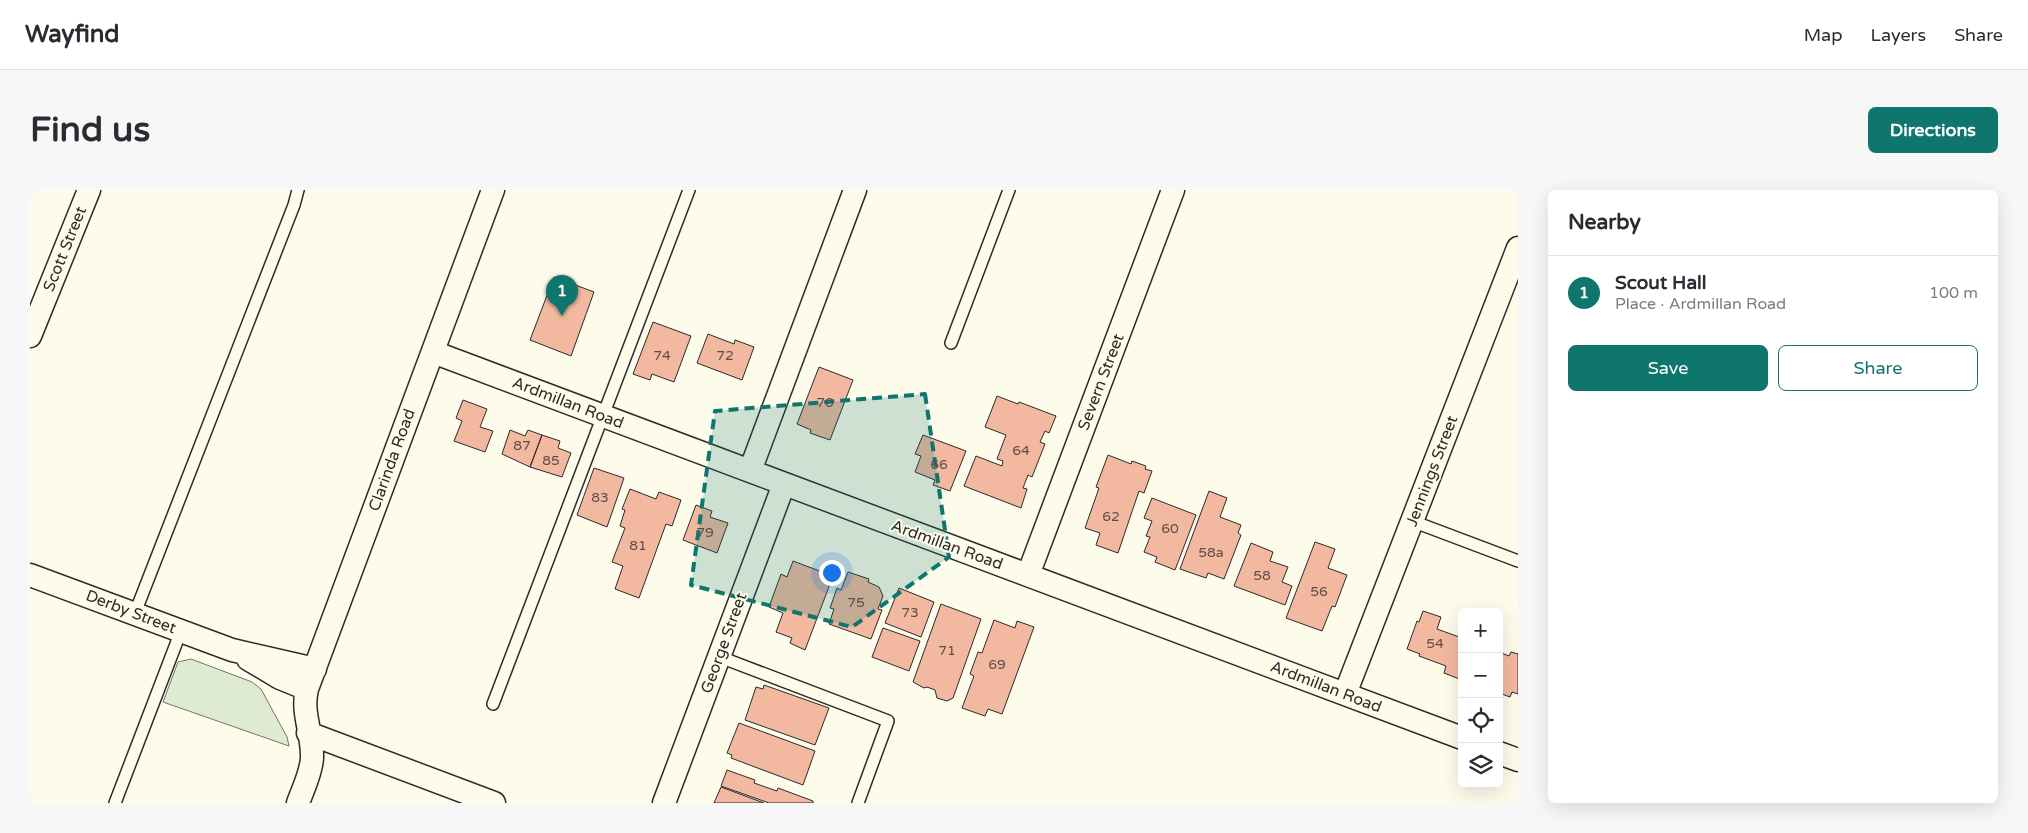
<!DOCTYPE html>
<meta charset="utf-8">
<style>
body{margin:0;font-family:"Varela Round",sans-serif;background:#f7f7f7;color:#2b2b33}
.controls{position:absolute;right:15px;bottom:15px;display:grid;overflow:hidden;border-radius:8px;box-shadow:0 5px 20px #0002}
.controls button{width:45px;height:45px;display:grid;place-items:center;padding:0;border:0;border-bottom:1px solid #e1e1e2;background:#fff;color:#2b2b33;font:25px sans-serif}
.you{position:absolute;left:801px;top:382px;width:18px;height:18px;margin:-12px;border:4px solid #fff;border-radius:50%;background:#1a73e8;box-shadow:0 0 0 8px #1a73e833}
.badge{display:grid;place-items:center;width:32px;height:32px;border-radius:50%;background:#0f766e;color:#fff;font-size:16px;font-weight:700}
.pin{position:absolute;translate:-50% -41px;filter:drop-shadow(0 1px 2px #0008)}
.pin::after{content:'';position:absolute;top:26px;width:18px;height:15px;background:inherit;clip-path:polygon(0 0,100% 0,50% 100%)}
.list{margin:0;padding:0;list-style:none}
h2{display:flex;justify-content:space-between;align-items:center;height:65px;margin:0;padding:0 20px;font-size:21px}
h2 small{font-size:16px;font-weight:400;color:#7c7c81}
.list li{display:grid;grid-template-columns:32px 1fr auto;gap:15px;align-items:center;box-sizing:border-box;height:75px;padding:0 20px;border-top:1px solid #e1e1e2}
.list b{display:block;font-size:19px;white-space:nowrap}
.list p{margin:0;font-size:16px;white-space:nowrap;color:#7c7c81}
.list em{font-size:16px;font-style:normal;color:#7c7c81}
.actions{display:flex;gap:10px;padding:15px 20px}
.actions a{flex:1;padding:11px 0;border:1px solid #0f766e;border-radius:8px;text-align:center;font-size:18px;color:#0f766e}
.actions .main{background:#0f766e;color:#fff}
.icon{flex:none;width:28px;height:28px;fill:none;stroke:currentColor;stroke-width:2;stroke-linecap:round;stroke-linejoin:round}
.map{position:relative;flex:none;width:1488px;height:613px;overflow:hidden;border-radius:8px}
header{display:flex;align-items:center;gap:30px;box-sizing:border-box;height:70px;padding:0 25px;background:#fff;border-bottom:1px solid #e1e1e2}
header strong{font-size:24px}
nav{display:flex;gap:28px;margin-inline-start:auto;font-size:18px}
.intro{display:flex;align-items:center;justify-content:space-between;box-sizing:border-box;height:120px;padding:0 30px}
h1{margin:0;font-size:35px}
.button{padding:12px 22px;border-radius:8px;background:#0f766e;color:#fff;font-size:18px;font-weight:700}
main{display:flex;gap:30px;padding:0 30px}
aside{flex:1;background:#fff;border-radius:8px;box-shadow:0 5px 20px #0002}
.map>svg:first-child{display:block}
.green{fill:#deebd1;stroke:#74746e}
.building{fill:#f2b8a0;stroke:#2b2b2b}
.lines{fill:none;stroke-linecap:round;stroke-linejoin:round}
.lane-casing{stroke:#2b2b2b;stroke-width:14}
.street-casing{stroke:#2b2b2b;stroke-width:25}
.lane{stroke:#fdfbea;stroke-width:11}
.street{stroke:#fdfbea;stroke-width:22}
.marked{fill:#0f766e;fill-opacity:0.2;stroke:#0f766e;stroke-width:4;stroke-dasharray:10 6;stroke-linejoin:round}
.labels{text-anchor:middle;dominant-baseline:central;stroke-width:4;stroke-linejoin:round;paint-order:stroke}
.number-label{font-size:14px;fill:#5d4e48}
.street-label{font-size:16px;fill:#2b2b2b;stroke:#fdfbea}
</style>
<header>
<strong>Wayfind</strong>
<nav><a>Map</a><a>Layers</a><a>Share</a></nav>
</header>
<div class="intro"><h1>Find us</h1><a class="button">Directions</a></div>
<main>
<div class="map">
<svg width="1488" height="613" viewBox="0 0 1488 613">
<rect width="100%" height="100%" fill="#fdfbea"/>
<path class="green" d="M161,469L222,492L231,499L257,547L259,556L133,512L148,472Z"/>
<path class="building" d="M524,87L564,102L541,166L500,150Z
M623,132L661,146L644,192L622,184L620,190L603,184Z
M678,144L704,154L705,150L724,157L712,190L667,173Z
M789,177L823,190L800,250L780,243L781,240L767,234Z
M967,206L988,214L989,212L1026,226L1019,243L1015,241L1010,252L1015,254L1002,287L998,285L993,298L997,299L991,318L934,296L946,266L972,276L973,271L967,269L976,245L955,237Z
M433,210L457,219L450,237L463,241L455,262L424,251L432,231L426,228Z
M480,240L495,246L498,240L512,245L500,277L472,264Z
M512,245L530,251L528,258L541,263L532,287L500,277Z
M893,245L936,261L920,301L903,295L905,290L885,282L891,266L885,264Z
M1078,265L1101,274L1102,271L1116,276L1115,279L1122,281L1114,303L1109,301L1088,363L1066,355L1070,343L1055,338L1069,298L1066,297Z
M564,278L594,288L577,337L547,325Z
M600,299L626,309L629,302L651,310L642,336L636,334L609,408L585,399L593,376L582,372L595,338L590,336L595,320L592,319Z
M1179,301L1197,308L1190,327L1211,335L1208,343L1211,345L1194,389L1178,383L1176,388L1150,379Z
M1122,308L1166,325L1145,380L1125,372L1127,367L1114,362L1120,347L1116,346L1122,331L1114,328Z
M666,315L682,321L680,327L698,333L687,363L653,350Z
M1285,352L1305,359L1298,378L1317,385L1305,417L1302,416L1292,441L1256,428Z
M1221,353L1243,362L1240,371L1258,377L1252,392L1262,396L1255,415L1204,396Z
M763,371L803,386L775,460L760,453L762,448L746,442L753,423L739,417L751,384L757,387Z
M818,382L839,389L838,392L849,397L853,406L848,419L852,420L841,449L799,434L804,419L800,418L807,398L811,400Z
M869,398L904,412L891,447L855,433Z
M911,414L951,429L923,508L917,511L907,508L905,500L897,497L894,498L883,492Z
M1393,421L1411,427L1407,439L1432,448V490L1414,483L1416,476L1389,466L1390,464L1377,459L1387,431L1389,432Z
M964,430L985,438L987,431L1004,437L972,524L958,519L955,526L932,518L944,486L940,484L948,462L952,463Z
M853,438L890,451L879,481L842,467Z
M1469,462L1479,466L1481,462L1488,464V504L1482,502L1480,507L1469,503Z
M734,495L799,518L785,555L715,530L726,497L733,499Z
M709,533L785,561L773,595L701,568L702,565L697,563Z
M697,580L725,590L724,593L747,601L748,598L783,611V613H739L691,596Z
M691,597L734,613H684Z"/>
<g class="lines">
<defs>
<path id="lane" d="M921,153L979,0
M1382,331L1488,371
M105,423L264,15L268,0
M690,467L858,531L828,613
M463,514L659,0
M85,613L151,441"/>
<path id="street" d="M0,146L59,0
M403,162L1432,548
M720,281L825,0
M0,385L202,460L285,479
M998,385L1143,0
M218,469L250,488L277,499
M1315,504L1488,58
M278,543L464,613
M1469,563L1488,570
M268,613C273,599 281,584 282,568C283,544 271,523 277,499L463,0
M634,613L754,294"/>
</defs>
<use href="#lane" class="lane-casing"/>
<use href="#street" class="street-casing"/>
<use href="#lane" class="lane"/>
<use href="#street" class="street"/>
</g>
<path class="marked" d="M895,204L919,367L822,437L661,395L685,221Z"/>
<g class="labels">
<g class="number-label">
<text x="632" y="165">74</text>
<text x="695" y="165">72</text>
<text x="795" y="212">70</text>
<text x="492" y="255">87</text>
<text x="991" y="260">64</text>
<text x="521" y="270">85</text>
<text x="909" y="274">66</text>
<text x="570" y="307">83</text>
<text x="1081" y="326">62</text>
<text x="1140" y="338">60</text>
<text x="675" y="342">79</text>
<text x="608" y="355">81</text>
<text x="1181" y="362">58a</text>
<text x="1232" y="385">58</text>
<text x="1289" y="401">56</text>
<text x="826" y="412">75</text>
<text x="880" y="422">73</text>
<text x="1405" y="453">54</text>
<text x="917" y="460">71</text>
<text x="967" y="474">69</text>
</g>
<g class="street-label">
<text transform="translate(35 59) rotate(-68)">Scott Street</text>
<text transform="translate(1071 192) rotate(-69)">Severn Street</text>
<text transform="translate(538 213) rotate(21)">Ardmillan Road</text>
<text transform="translate(362 270) rotate(-70)">Clarinda Road</text>
<text transform="translate(1402 281) rotate(-69)">Jennings Street</text>
<text transform="translate(917 355) rotate(20)">Ardmillan Road</text>
<text transform="translate(101 422) rotate(21)">Derby Street</text>
<text transform="translate(694 453) rotate(-70)">George Street</text>
<text transform="translate(1296 497) rotate(21)">Ardmillan Road</text>
</g>
</g>
</svg>
<div class="controls">
<button>+</button>
<button>−</button>
<button><svg class="icon" aria-label="locate" viewBox="0 0 24 24"><circle cx="12" cy="12" r="6"/><path d="M12 2v4M12 18v4M2 12h4M18 12h4"/></svg></button>
<button><svg class="icon" aria-label="layers" viewBox="0 0 24 24"><path d="M12 4l9 5-9 5-9-5zM3 14l9 5 9-5"/></svg></button>
</div>
<div class="you"></div>
<div class="pin badge" style="left:532px;top:126px">1</div>
</div>
<aside>
<h2>Nearby<small></small></h2>
<ul class="list">
<li><span class="badge">1</span><div><b>Scout Hall</b><p>Place · Ardmillan Road</p></div><em>100 m</em></li>
</ul>
<div class="actions"><a class="main">Save</a><a>Share</a></div>
</aside>
</main>
